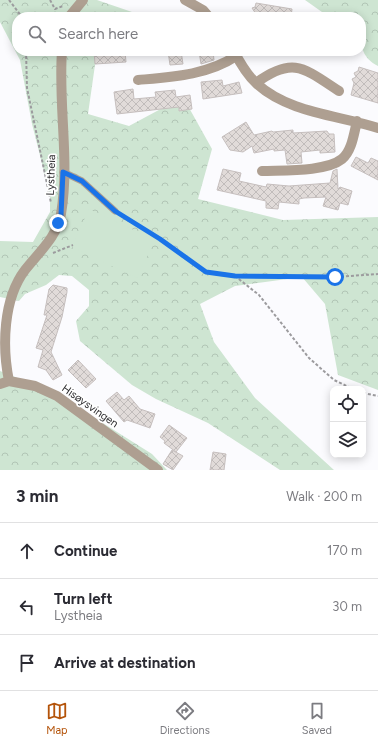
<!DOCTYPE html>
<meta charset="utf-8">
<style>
body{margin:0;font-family:Figtree,sans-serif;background:#f2f2f3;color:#2b2b33}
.controls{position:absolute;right:12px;bottom:12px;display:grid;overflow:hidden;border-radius:8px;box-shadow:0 2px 10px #0003}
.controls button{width:36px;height:36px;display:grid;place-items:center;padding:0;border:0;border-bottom:1px solid #e1e1e2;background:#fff;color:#2b2b33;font:20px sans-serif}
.stop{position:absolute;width:12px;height:12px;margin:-9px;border:3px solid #1a73e8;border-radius:50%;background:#fff}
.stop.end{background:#1a73e8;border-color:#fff;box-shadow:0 1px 4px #0008}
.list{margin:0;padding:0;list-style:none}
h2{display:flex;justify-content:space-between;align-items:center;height:52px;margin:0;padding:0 16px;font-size:17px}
h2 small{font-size:13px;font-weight:400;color:#7c7c81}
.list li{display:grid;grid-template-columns:26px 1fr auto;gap:12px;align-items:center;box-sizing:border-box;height:56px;padding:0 16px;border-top:1px solid #e1e1e2}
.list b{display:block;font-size:15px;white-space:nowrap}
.list p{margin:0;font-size:13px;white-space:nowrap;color:#7c7c81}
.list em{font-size:13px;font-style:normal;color:#7c7c81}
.icon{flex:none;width:22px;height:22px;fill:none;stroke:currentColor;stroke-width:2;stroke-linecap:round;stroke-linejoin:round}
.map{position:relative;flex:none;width:378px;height:470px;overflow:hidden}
.search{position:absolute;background:#fff;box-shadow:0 2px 10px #0003;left:12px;right:12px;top:12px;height:44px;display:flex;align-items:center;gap:10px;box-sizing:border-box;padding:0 14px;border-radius:16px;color:#7c7c81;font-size:15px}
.sheet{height:220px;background:#fff}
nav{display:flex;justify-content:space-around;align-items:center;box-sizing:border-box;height:56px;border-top:1px solid #e1e1e2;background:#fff;font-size:11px;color:#7c7c81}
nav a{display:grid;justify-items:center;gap:2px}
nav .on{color:#b45309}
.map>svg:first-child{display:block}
.forest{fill:url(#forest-crowns)}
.garden{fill:#cee5d2}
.building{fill:url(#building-cross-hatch);stroke:#c6bfbe}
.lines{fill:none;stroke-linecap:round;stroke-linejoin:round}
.path{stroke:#9c9b9e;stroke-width:2;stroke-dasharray:3 2;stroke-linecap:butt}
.service{stroke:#ae9f91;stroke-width:7}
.minor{stroke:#ae9f91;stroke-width:10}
.route{stroke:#1a73e8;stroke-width:5}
.labels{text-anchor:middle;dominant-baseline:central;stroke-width:3.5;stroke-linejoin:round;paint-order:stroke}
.street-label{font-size:11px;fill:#2b2a2d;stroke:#fff}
</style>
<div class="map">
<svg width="378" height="470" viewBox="0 0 378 470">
<defs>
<pattern id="forest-crowns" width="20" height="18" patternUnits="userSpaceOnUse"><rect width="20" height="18" fill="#cee5d2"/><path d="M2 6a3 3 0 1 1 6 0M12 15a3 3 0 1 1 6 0" fill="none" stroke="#b1c5b5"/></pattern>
<pattern id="building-cross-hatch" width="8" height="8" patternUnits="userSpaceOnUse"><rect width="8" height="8" fill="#e1dbd9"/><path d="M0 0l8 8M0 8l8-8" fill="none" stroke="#c1bcbb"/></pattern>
</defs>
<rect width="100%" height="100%" fill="#fbfbfe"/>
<path class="forest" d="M0,0H97L132,12L125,17H17V51H97L88,114L129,126L183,97L212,149L198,199L283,220L378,217V390L338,375L325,304L302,277L235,286L200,304L214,342L255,398L334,470H280L208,423L156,399L132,385L80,341L76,321L89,306V290L72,276L59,275L46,285L25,294L19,301L0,297V241L33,242L50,212V195L32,124L20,60L0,22Z
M305,0H378V66C357,55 361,38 361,17H329Z
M0,371L55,393L152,454L167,470H0Z"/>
<path class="garden" d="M89,209L155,240L137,278L72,247Z"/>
<path class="building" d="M256,3L292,9L291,17H258L252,8L255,7Z
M94,51H125L126,62L95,64Z
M168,51H181L183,64L170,65Z
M199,51H213L214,60L201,64Z
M359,67L378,73V103L351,95L354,83L352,79L356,77L354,73L358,71Z
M222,80L223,86L239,82L242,93L203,99L201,82Z
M133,89L134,99L156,97L155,92L175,90L176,97L190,95L192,109L179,111V107L117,114L114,92Z
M246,122L254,135L272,131L273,132L293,130V133L327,131L329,134H334L335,152L320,153V150L301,152L302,163L287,164L285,150L274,151V149L254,153L252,146L243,152L230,150L222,137Z
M356,157L368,163L371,158L378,161V180L351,166Z
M223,169L241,173L239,181L266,187L267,184L289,186L330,183L333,171L337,169L338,189L340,187L352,191L348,205L340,203L338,210L323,206L326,197L304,198L299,199V204L279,202L278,209L266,208V201L217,190Z
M53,285L67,288V292L62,317L51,352L62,375L53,380L46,370L38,367L43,350L36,348L47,315H44L45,310L49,289Z
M78,360L96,379L86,388L68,370Z
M117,392L124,400L129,396L140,409L155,414L150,428L127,420L124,422L106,401Z
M169,425L187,438L176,452L164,443L165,441L160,437Z
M172,450L183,456L173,470L163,464Z
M213,452L226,454L224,470H210Z"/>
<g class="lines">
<path class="path" d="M9,0L22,17
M50,0L55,9L63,6
M26,51L27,88L51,203
M123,215L160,239L206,272L219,275L235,276L259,295L309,358L334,380L353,389
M53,253L73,245
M236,276L335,277L378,274
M363,393L378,396"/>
<path class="service" d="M63,172L82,181L115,211"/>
<path class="minor" d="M185,0L203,10L209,17
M69,17L83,0
M234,51C240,63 247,75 257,84C289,113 338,115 378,128
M138,80C171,77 208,75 236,56
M256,83C293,56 304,68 339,91
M262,171C283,170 326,172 342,159C352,151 354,133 357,121
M9,381C2,347 3,299 25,270C39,252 57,237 61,214C70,161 58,105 62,51
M0,384L9,381L35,386L57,396L158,470"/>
</g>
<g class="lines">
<path class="route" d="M58,223L61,215L63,172L82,181L115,211L160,239L206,272L235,276L335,277"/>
</g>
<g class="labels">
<g class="street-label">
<text transform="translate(51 175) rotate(-88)">Lystheia</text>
<text transform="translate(90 406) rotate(35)">Hisøysvingen</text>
</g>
</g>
</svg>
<div class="controls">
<button><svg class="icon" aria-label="locate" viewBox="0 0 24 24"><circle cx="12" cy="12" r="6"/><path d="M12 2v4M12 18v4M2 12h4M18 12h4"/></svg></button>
<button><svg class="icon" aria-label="layers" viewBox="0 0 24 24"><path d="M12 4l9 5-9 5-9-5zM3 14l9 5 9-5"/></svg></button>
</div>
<div class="stop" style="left:335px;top:277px"></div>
<div class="stop end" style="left:58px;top:223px"></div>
<div class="search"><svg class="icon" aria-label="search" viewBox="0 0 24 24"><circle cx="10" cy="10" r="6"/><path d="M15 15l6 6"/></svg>Search here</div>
</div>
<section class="sheet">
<h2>3 min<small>Walk · 200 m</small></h2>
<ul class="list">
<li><svg class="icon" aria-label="ahead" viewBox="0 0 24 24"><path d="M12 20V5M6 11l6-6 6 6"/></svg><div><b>Continue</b></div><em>170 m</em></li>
<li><svg class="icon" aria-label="left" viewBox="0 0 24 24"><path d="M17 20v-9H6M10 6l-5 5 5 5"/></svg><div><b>Turn left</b><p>Lystheia</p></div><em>30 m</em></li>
<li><svg class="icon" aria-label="arrive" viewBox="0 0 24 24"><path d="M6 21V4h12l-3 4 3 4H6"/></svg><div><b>Arrive at destination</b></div></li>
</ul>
</section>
<nav>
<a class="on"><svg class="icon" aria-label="map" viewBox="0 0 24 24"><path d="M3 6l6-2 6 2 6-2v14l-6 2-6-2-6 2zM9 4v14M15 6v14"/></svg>Map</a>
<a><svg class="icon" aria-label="directions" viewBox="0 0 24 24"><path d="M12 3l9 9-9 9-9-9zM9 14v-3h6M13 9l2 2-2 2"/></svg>Directions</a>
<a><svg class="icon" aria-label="saved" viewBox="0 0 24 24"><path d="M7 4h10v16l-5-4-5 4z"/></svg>Saved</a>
</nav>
